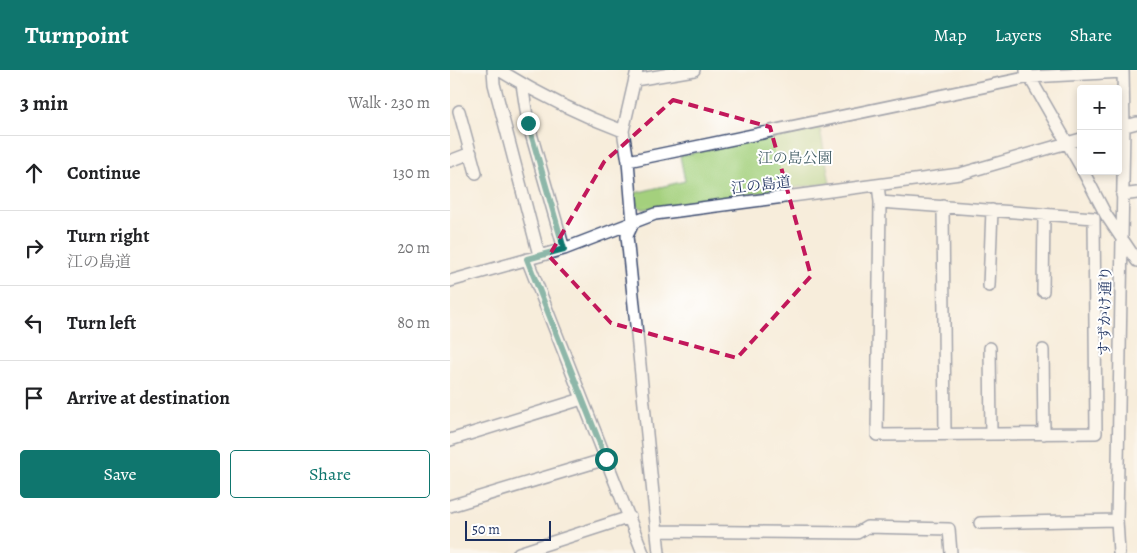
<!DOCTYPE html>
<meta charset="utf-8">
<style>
body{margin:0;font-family:Alegreya,"Noto Serif JP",serif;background:#f2f2f2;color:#202124}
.controls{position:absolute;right:15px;top:15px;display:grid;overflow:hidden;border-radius:5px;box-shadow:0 2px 8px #0003}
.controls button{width:45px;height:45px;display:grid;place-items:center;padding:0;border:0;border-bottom:1px solid #e0e0e0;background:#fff;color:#202124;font:25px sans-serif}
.scale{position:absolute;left:15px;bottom:12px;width:86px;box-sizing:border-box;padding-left:5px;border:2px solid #1b2f5e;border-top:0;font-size:14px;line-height:18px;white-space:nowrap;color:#1b2f5e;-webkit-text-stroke:4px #fff;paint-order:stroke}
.stop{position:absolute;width:15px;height:15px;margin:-11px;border:4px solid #0f766e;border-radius:50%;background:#fff}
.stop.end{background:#0f766e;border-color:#fff;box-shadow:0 1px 5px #0008}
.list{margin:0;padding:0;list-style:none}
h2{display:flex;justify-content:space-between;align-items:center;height:65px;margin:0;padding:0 20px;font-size:21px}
h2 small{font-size:16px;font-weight:400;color:#757577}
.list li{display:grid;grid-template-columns:32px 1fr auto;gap:15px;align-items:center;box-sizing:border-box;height:75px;padding:0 20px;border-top:1px solid #e0e0e0}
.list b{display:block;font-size:19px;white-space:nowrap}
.list p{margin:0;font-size:16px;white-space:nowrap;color:#757577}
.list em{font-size:16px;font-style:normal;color:#757577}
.actions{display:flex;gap:10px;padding:15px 20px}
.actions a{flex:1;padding:11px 0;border:1px solid #0f766e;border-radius:5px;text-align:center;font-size:18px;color:#0f766e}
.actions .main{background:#0f766e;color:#fff}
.icon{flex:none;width:28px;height:28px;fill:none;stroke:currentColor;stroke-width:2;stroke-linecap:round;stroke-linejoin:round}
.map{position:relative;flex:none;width:687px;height:483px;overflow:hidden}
header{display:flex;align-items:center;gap:30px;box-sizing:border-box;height:70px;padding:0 25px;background:#0f766e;color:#fff}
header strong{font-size:24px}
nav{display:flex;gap:28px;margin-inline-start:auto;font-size:18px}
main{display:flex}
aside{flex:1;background:#fff}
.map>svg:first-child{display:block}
.green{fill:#a4d07d;stroke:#60806e}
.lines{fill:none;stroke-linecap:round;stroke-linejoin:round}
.minor-casing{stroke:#3c4c71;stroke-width:14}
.minor{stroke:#fff;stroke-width:11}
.route{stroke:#0f766e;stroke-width:6}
.marked{fill:none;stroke:#c2185b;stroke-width:4;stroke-dasharray:10 6;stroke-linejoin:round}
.labels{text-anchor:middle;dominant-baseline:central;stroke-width:4;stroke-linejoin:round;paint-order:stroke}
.park-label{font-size:15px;fill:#445f67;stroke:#fff}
.street-label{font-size:15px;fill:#1b2f5e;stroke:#fff}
</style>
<header>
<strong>Turnpoint</strong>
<nav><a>Map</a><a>Layers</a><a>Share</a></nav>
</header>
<main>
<aside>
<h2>3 min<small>Walk · 230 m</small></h2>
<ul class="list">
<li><svg class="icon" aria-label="ahead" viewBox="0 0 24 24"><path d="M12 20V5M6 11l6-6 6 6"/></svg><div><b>Continue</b></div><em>130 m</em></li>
<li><svg class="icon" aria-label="right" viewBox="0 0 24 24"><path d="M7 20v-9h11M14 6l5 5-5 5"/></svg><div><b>Turn right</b><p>江の島道</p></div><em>20 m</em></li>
<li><svg class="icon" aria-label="left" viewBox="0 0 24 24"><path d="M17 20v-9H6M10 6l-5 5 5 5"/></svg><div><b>Turn left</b></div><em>80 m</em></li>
<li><svg class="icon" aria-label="arrive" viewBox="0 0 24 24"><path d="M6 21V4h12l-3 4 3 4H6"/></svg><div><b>Arrive at destination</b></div></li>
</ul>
<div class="actions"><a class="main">Save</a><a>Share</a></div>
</aside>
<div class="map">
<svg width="687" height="483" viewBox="0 0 687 483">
<rect width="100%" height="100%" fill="#fff"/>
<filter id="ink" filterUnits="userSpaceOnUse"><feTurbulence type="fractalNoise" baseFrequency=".02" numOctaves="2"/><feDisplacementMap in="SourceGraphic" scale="10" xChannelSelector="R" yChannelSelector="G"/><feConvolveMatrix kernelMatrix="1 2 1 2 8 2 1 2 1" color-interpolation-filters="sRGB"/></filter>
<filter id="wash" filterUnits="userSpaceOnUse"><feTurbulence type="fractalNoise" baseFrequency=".0096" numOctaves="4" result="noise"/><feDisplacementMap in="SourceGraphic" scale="20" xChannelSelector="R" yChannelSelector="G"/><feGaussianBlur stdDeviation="1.12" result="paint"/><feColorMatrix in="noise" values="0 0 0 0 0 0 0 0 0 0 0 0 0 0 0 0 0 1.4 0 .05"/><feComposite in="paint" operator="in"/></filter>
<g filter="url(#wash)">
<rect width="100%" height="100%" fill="#f7eddb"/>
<path class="green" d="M369,53L380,113L193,139L186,135L185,123L235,111L230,86Z"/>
</g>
<g filter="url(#ink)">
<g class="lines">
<defs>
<path id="minor" d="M43,0L44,14L89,185
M49,0C88,24 130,45 173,61
M187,0L173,61L178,91L183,153L177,166L209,483
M576,1L631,97
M185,10L244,0
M72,14L78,53L114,179
M9,41L26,103
M668,58L687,53
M0,91L21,83
M178,91L580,7L673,2
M633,101L656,145L687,191
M428,115L430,132L427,365L646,363L644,148L430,132
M672,125L687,123
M493,136L495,364
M77,189L193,483
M0,211L114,179L205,144L510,104L631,69
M539,216L542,140
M593,221L594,144
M540,278L541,364
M593,280L594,364
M0,370L132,329
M0,436L156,389
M530,453L667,450
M207,461L407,463L417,457L499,459L501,483
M69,483L180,447
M669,483L667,450L674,56L673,0"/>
</defs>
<use href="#minor" class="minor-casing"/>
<use href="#minor" class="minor"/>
</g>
</g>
<g class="lines" filter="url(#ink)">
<path class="route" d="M78,53L114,179L77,189L156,389"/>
</g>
<path d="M0 0H687V483H0ZM223,30L320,57L361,206L287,288L161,253L99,186L154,92Z" fill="#f7eddb" fill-opacity=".55" fill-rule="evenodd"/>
<path class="marked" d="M223,30L320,57L361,206L287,288L161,253L99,186L154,92Z"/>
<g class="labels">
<g class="park-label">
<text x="345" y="88">江の島公園</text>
</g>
<g class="street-label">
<text transform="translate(311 115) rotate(-7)">江の島道</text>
<text transform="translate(655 241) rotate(-89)">すずかけ通り</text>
</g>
</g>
</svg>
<div class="controls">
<button>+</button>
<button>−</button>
</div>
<div class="scale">50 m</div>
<div class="stop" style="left:156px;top:389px"></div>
<div class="stop end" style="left:78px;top:53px"></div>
</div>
</main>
